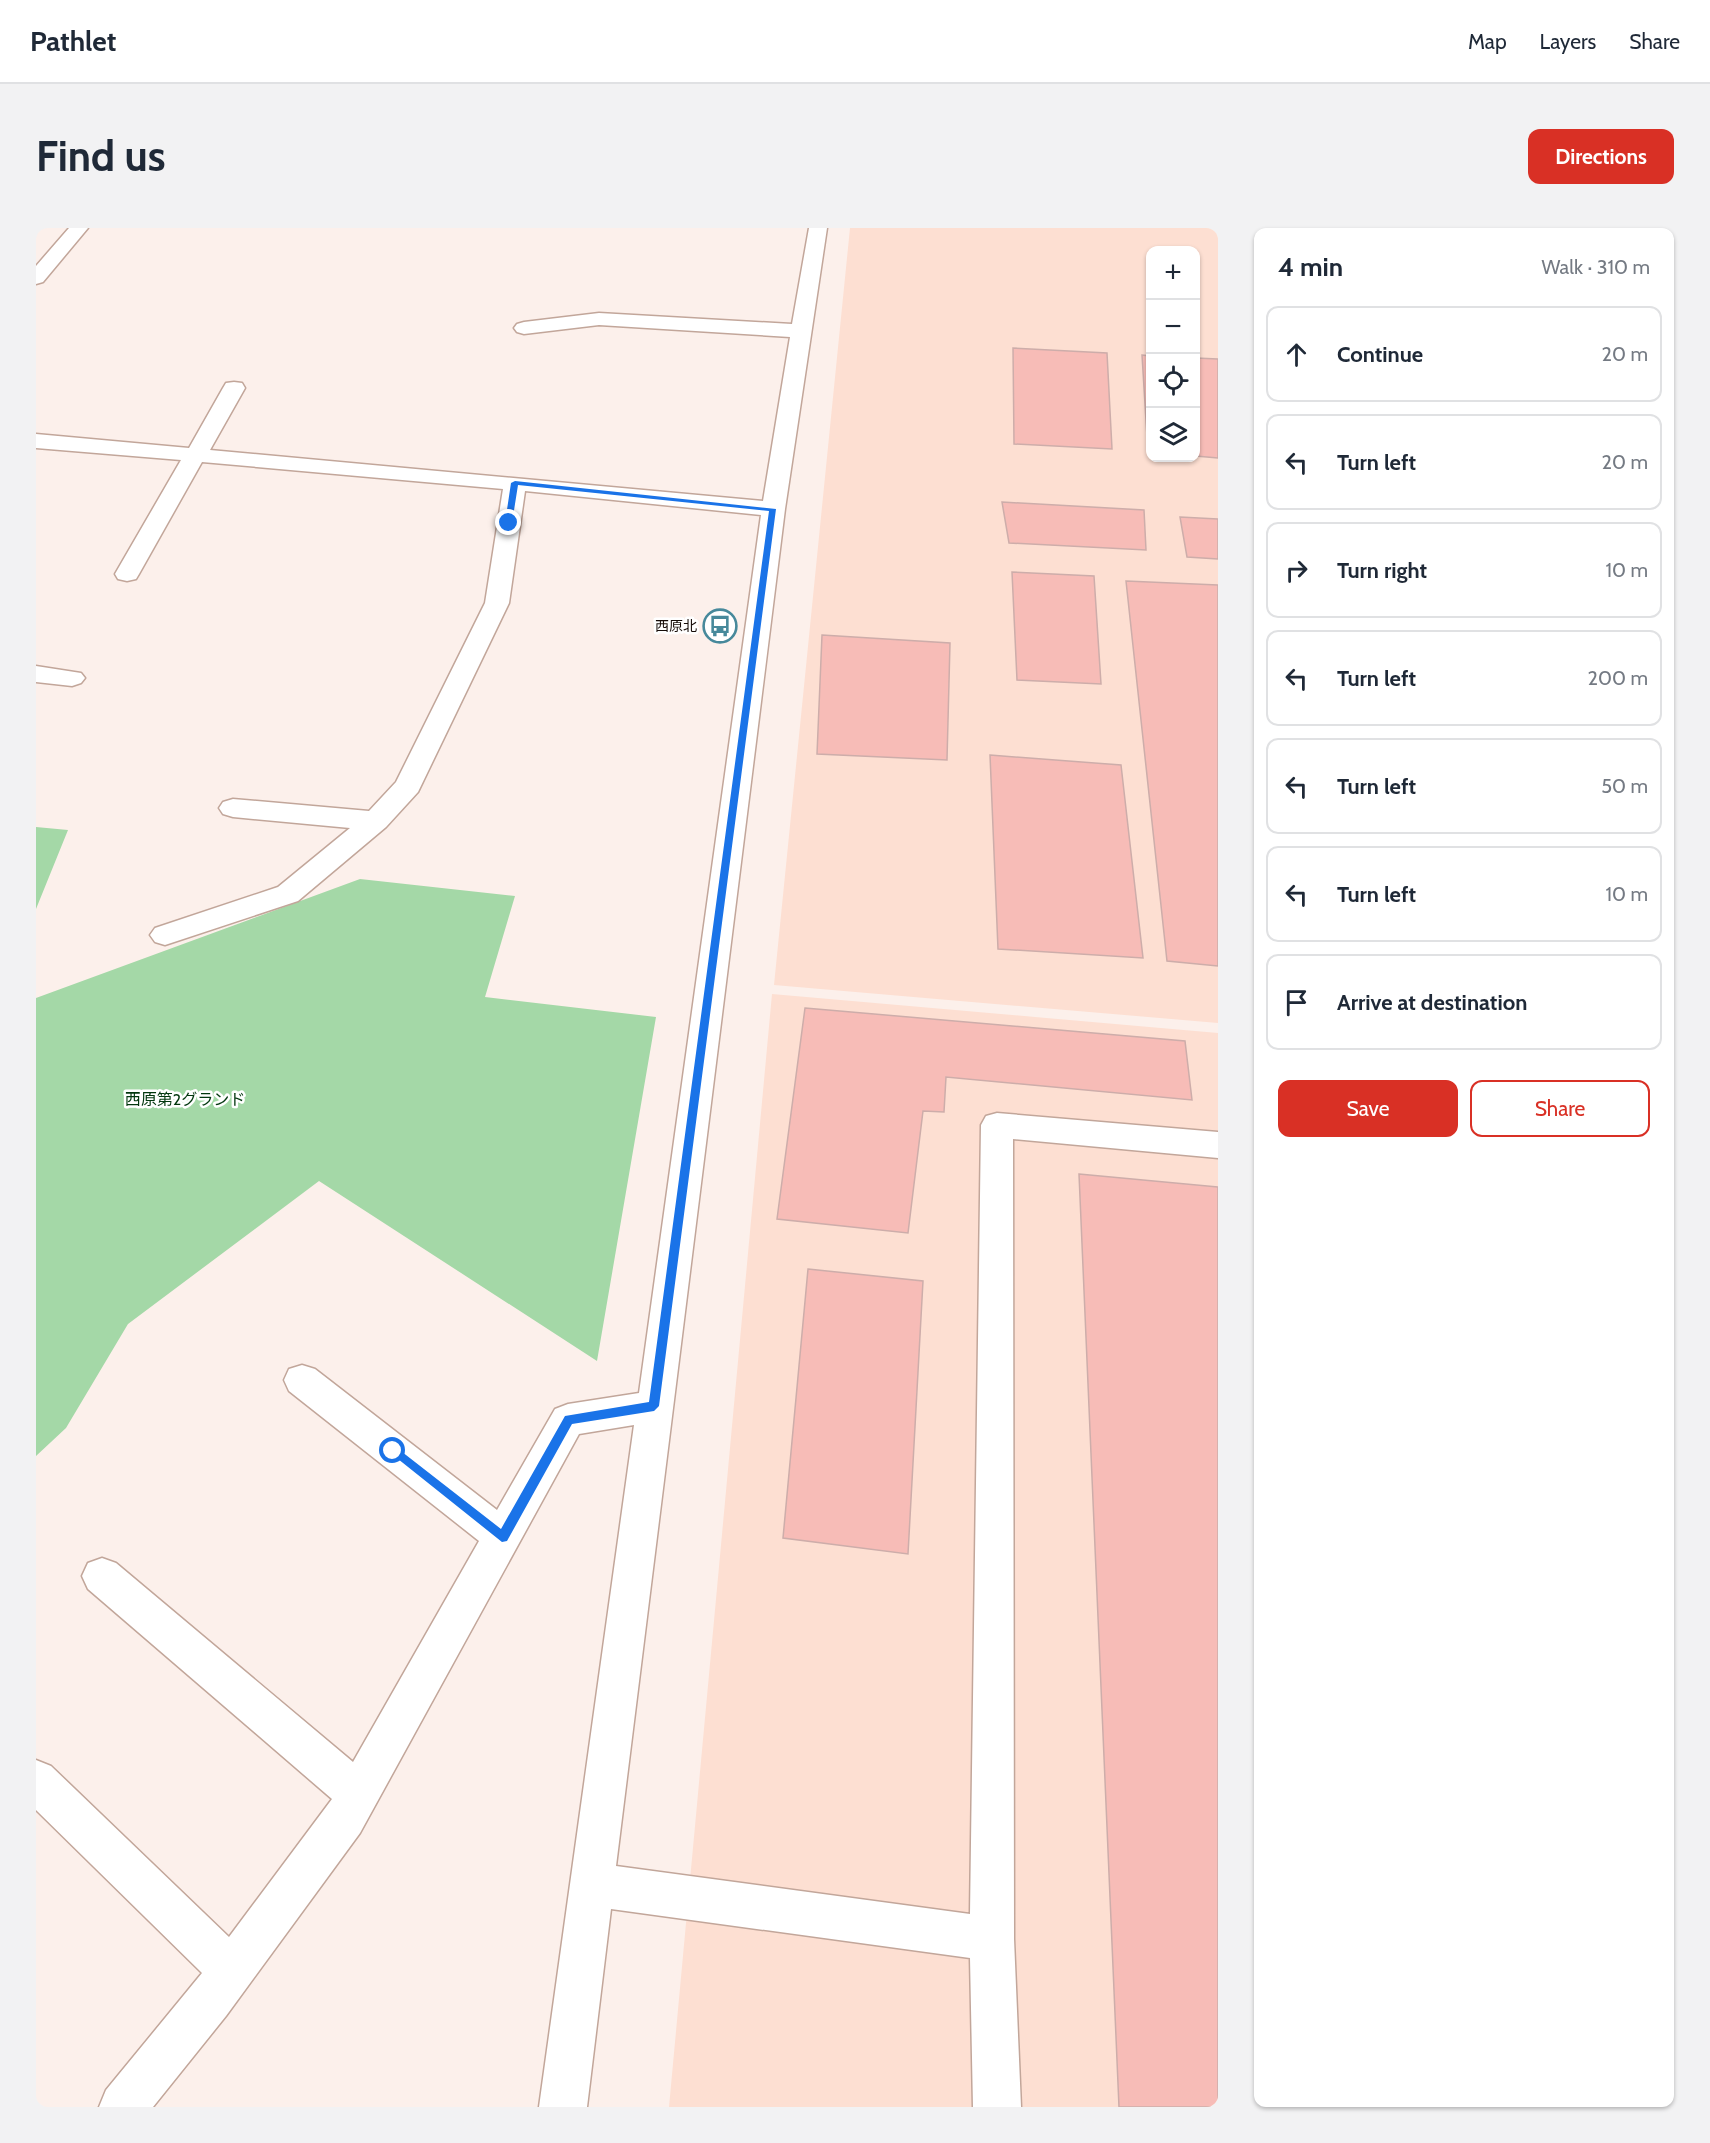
<!DOCTYPE html>
<meta charset="utf-8">
<style>
body{margin:0;font-family:Cabin,"Noto Sans JP",sans-serif;background:#f2f2f3;color:#1f2937}
.controls{position:absolute;right:18px;top:18px;display:grid;overflow:hidden;border-radius:12px;box-shadow:0 2px 4px #0004}
.controls button{width:54px;height:54px;display:grid;place-items:center;padding:0;border:0;border-bottom:2px solid #e0e1e3;background:#fff;color:#1f2937;font:30px sans-serif}
.stop{position:absolute;width:18px;height:18px;margin:-14px;border:4px solid #1a73e8;border-radius:50%;background:#fff}
.stop.end{background:#1a73e8;border-color:#fff;box-shadow:0 2px 6px #0008}
.list{margin:0;padding:0;list-style:none}
h2{display:flex;justify-content:space-between;align-items:center;height:78px;margin:0;padding:0 24px;font-size:26px}
h2 small{font-size:20px;font-weight:400;color:#747a83}
.list li{display:grid;grid-template-columns:39px 1fr auto;gap:18px;align-items:center;box-sizing:border-box;height:96px;margin:0 12px 12px;padding:0 12px;border:2px solid #e0e1e3;border-radius:12px}
.list b{display:block;font-size:22px;white-space:nowrap}
.list em{font-size:20px;font-style:normal;color:#747a83}
.actions{display:flex;gap:12px;padding:18px 24px}
.actions a{flex:1;padding:14px 0;border:2px solid #d93025;border-radius:12px;text-align:center;font-size:21px;color:#d93025}
.actions .main{background:#d93025;color:#fff}
.icon{flex:none;width:33px;height:33px;fill:none;stroke:currentColor;stroke-width:2;stroke-linecap:round;stroke-linejoin:round}
.map{position:relative;flex:none;width:1182px;height:1879px;overflow:hidden;border-radius:12px}
header{display:flex;align-items:center;gap:36px;box-sizing:border-box;height:84px;padding:0 30px;background:#fff;border-bottom:2px solid #e0e1e3}
header strong{font-size:28px}
nav{display:flex;gap:33px;margin-inline-start:auto;font-size:21px}
.intro{display:flex;align-items:center;justify-content:space-between;box-sizing:border-box;height:144px;padding:0 36px}
h1{margin:0;font-size:42px}
.button{padding:15px 27px;border-radius:12px;background:#d93025;color:#fff;font-size:21px;font-weight:700}
main{display:flex;gap:36px;padding:0 36px}
aside{flex:1;background:#fff;border-radius:12px;box-shadow:0 2px 4px #0004}
.map>svg:first-child{display:block}
.built{fill:#fddfd2;fill-rule:evenodd}
.green{fill:#a4d8a7}
.building{fill:#f7bcb7;stroke:#cdadaa;stroke-width:1.5}
.lines{fill:none;stroke-linecap:round;stroke-linejoin:round}
.minor-casing{stroke:#c2a69a;stroke-width:3}
.minor{fill:#fff;fill-rule:evenodd}
.route{fill:#1a73e8}
.labels{text-anchor:middle;dominant-baseline:central;stroke-width:5;stroke-linejoin:round;paint-order:stroke}
.far-poi-label{font-size:14px;fill:#150b07;stroke:#fff;text-anchor:end}
.park-label{font-size:16px;fill:#02370e;stroke:#fff}
</style>
<header>
<strong>Pathlet</strong>
<nav><a>Map</a><a>Layers</a><a>Share</a></nav>
</header>
<div class="intro"><h1>Find us</h1><a class="button">Directions</a></div>
<main>
<div class="map">
<svg width="1182" height="1879" viewBox="0 0 1182 1879">
<rect width="100%" height="100%" fill="#fcf0eb"/>
<path class="built" d="M814,0H1182V795L738,757ZM1114,22H1160V230H1114Z
M736,766L1182,805V1879H633Z"/>
<path class="green" d="M0,599L32,602L0,681Z
M324,651L479,668L449,769L620,789L561,1133L283,953L92,1096L30,1200L0,1228V770Z"/>
<path class="building" d="M977,120L1071,125L1076,221L978,216Z
M1106,127L1114,128V225H1112Z
M1160,130L1182,131V230L1160,228Z
M966,274L1108,282L1110,322L973,315Z
M1144,289L1182,291V331L1151,329Z
M976,344L1058,348L1065,456L981,452Z
M1090,353L1182,357V738L1131,733Z
M786,407L914,415L911,532L781,526Z
M954,527L1085,537L1107,730L962,721Z
M769,780L1149,813L1156,872L910,849L908,884L887,883L872,1005L741,991Z
M1043,946L1182,959V1879H1083Z
M772,1041L887,1053L872,1326L747,1310Z"/>
<g class="lines">
<defs>
<path id="minor" d="M33,0H52L7,54L0,56V38Z
M773,0H791L749,281L580,1638L934,1686L945,897L950,888L961,885L1182,904V930L977,911L978,1711L985,1879H937L934,1730L575,1681L551,1879H503L598,1197L543,1206L324,1605L190,1788L117,1879H63L70,1862L166,1745L0,1582V1532L15,1538L193,1709L296,1571L52,1361L46,1348L52,1335L66,1330L80,1335L317,1534L443,1313L253,1163L248,1152L253,1141L266,1137L279,1141L461,1282L519,1181L532,1176L603,1165L725,287L489,263L473,375L382,564L350,599L262,673L129,717L119,714L114,707L119,700L242,659L314,600L197,589L187,586L183,580L187,574L197,571L333,583L360,554L449,375L467,261L166,234L103,346L100,351L91,353L82,351L79,346L145,232L0,220V206L153,220L187,160L190,155L198,154L206,155L209,160L174,222L727,273L754,109L563,97L488,106L481,104L478,100L481,96L488,94L563,85L756,96Z
M0,438L45,445L49,450L45,455L36,458L0,454Z"/>
</defs>
<use href="#minor" class="minor-casing"/>
<use href="#minor" class="minor"/>
</g>
<path class="route" d="M479,253L740,281L623,1178L618,1183L536,1196L471,1313L466,1314L352,1223L353,1220H361L465,1301L529,1188L613,1174L733,283L482,257L476,295L473,297L469,295L475,255Z"/>
<defs>
<symbol id="bus-ring" viewBox="-11 -11 22 22"><circle r="9.5" fill="#fff" stroke="#47899b" stroke-width="1.5"/><path d="M-5-6H5V4H4V6H2V4H-2V6H-4V4H-5ZM-3.5-4V0h7V-4ZM-3.5 1.2v1.5H-2V1.2ZM2 1.2v1.5H3.5V1.2Z" fill="#47899b"/></symbol>
</defs>
<g fill-rule="evenodd">
<use href="#bus-ring" x="665" y="379" width="38" height="38"/>
</g>
<g class="labels">
<g class="far-poi-label">
<text x="661" y="398">西原北</text>
</g>
<g class="park-label">
<text x="149" y="871">西原第2グランド</text>
</g>
</g>
</svg>
<div class="controls">
<button>+</button>
<button>−</button>
<button><svg class="icon" aria-label="locate" viewBox="0 0 24 24"><circle cx="12" cy="12" r="6"/><path d="M12 2v4M12 18v4M2 12h4M18 12h4"/></svg></button>
<button><svg class="icon" aria-label="layers" viewBox="0 0 24 24"><path d="M12 4l9 5-9 5-9-5zM3 14l9 5 9-5"/></svg></button>
</div>
<div class="stop" style="left:357px;top:1223px"></div>
<div class="stop end" style="left:473px;top:295px"></div>
</div>
<aside>
<h2>4 min<small>Walk · 310 m</small></h2>
<ul class="list">
<li><svg class="icon" aria-label="ahead" viewBox="0 0 24 24"><path d="M12 20V5M6 11l6-6 6 6"/></svg><div><b>Continue</b></div><em>20 m</em></li>
<li><svg class="icon" aria-label="left" viewBox="0 0 24 24"><path d="M17 20v-9H6M10 6l-5 5 5 5"/></svg><div><b>Turn left</b></div><em>20 m</em></li>
<li><svg class="icon" aria-label="right" viewBox="0 0 24 24"><path d="M7 20v-9h11M14 6l5 5-5 5"/></svg><div><b>Turn right</b></div><em>10 m</em></li>
<li><svg class="icon" aria-label="left" viewBox="0 0 24 24"><path d="M17 20v-9H6M10 6l-5 5 5 5"/></svg><div><b>Turn left</b></div><em>200 m</em></li>
<li><svg class="icon" aria-label="left" viewBox="0 0 24 24"><path d="M17 20v-9H6M10 6l-5 5 5 5"/></svg><div><b>Turn left</b></div><em>50 m</em></li>
<li><svg class="icon" aria-label="left" viewBox="0 0 24 24"><path d="M17 20v-9H6M10 6l-5 5 5 5"/></svg><div><b>Turn left</b></div><em>10 m</em></li>
<li><svg class="icon" aria-label="arrive" viewBox="0 0 24 24"><path d="M6 21V4h12l-3 4 3 4H6"/></svg><div><b>Arrive at destination</b></div></li>
</ul>
<div class="actions"><a class="main">Save</a><a>Share</a></div>
</aside>
</main>
